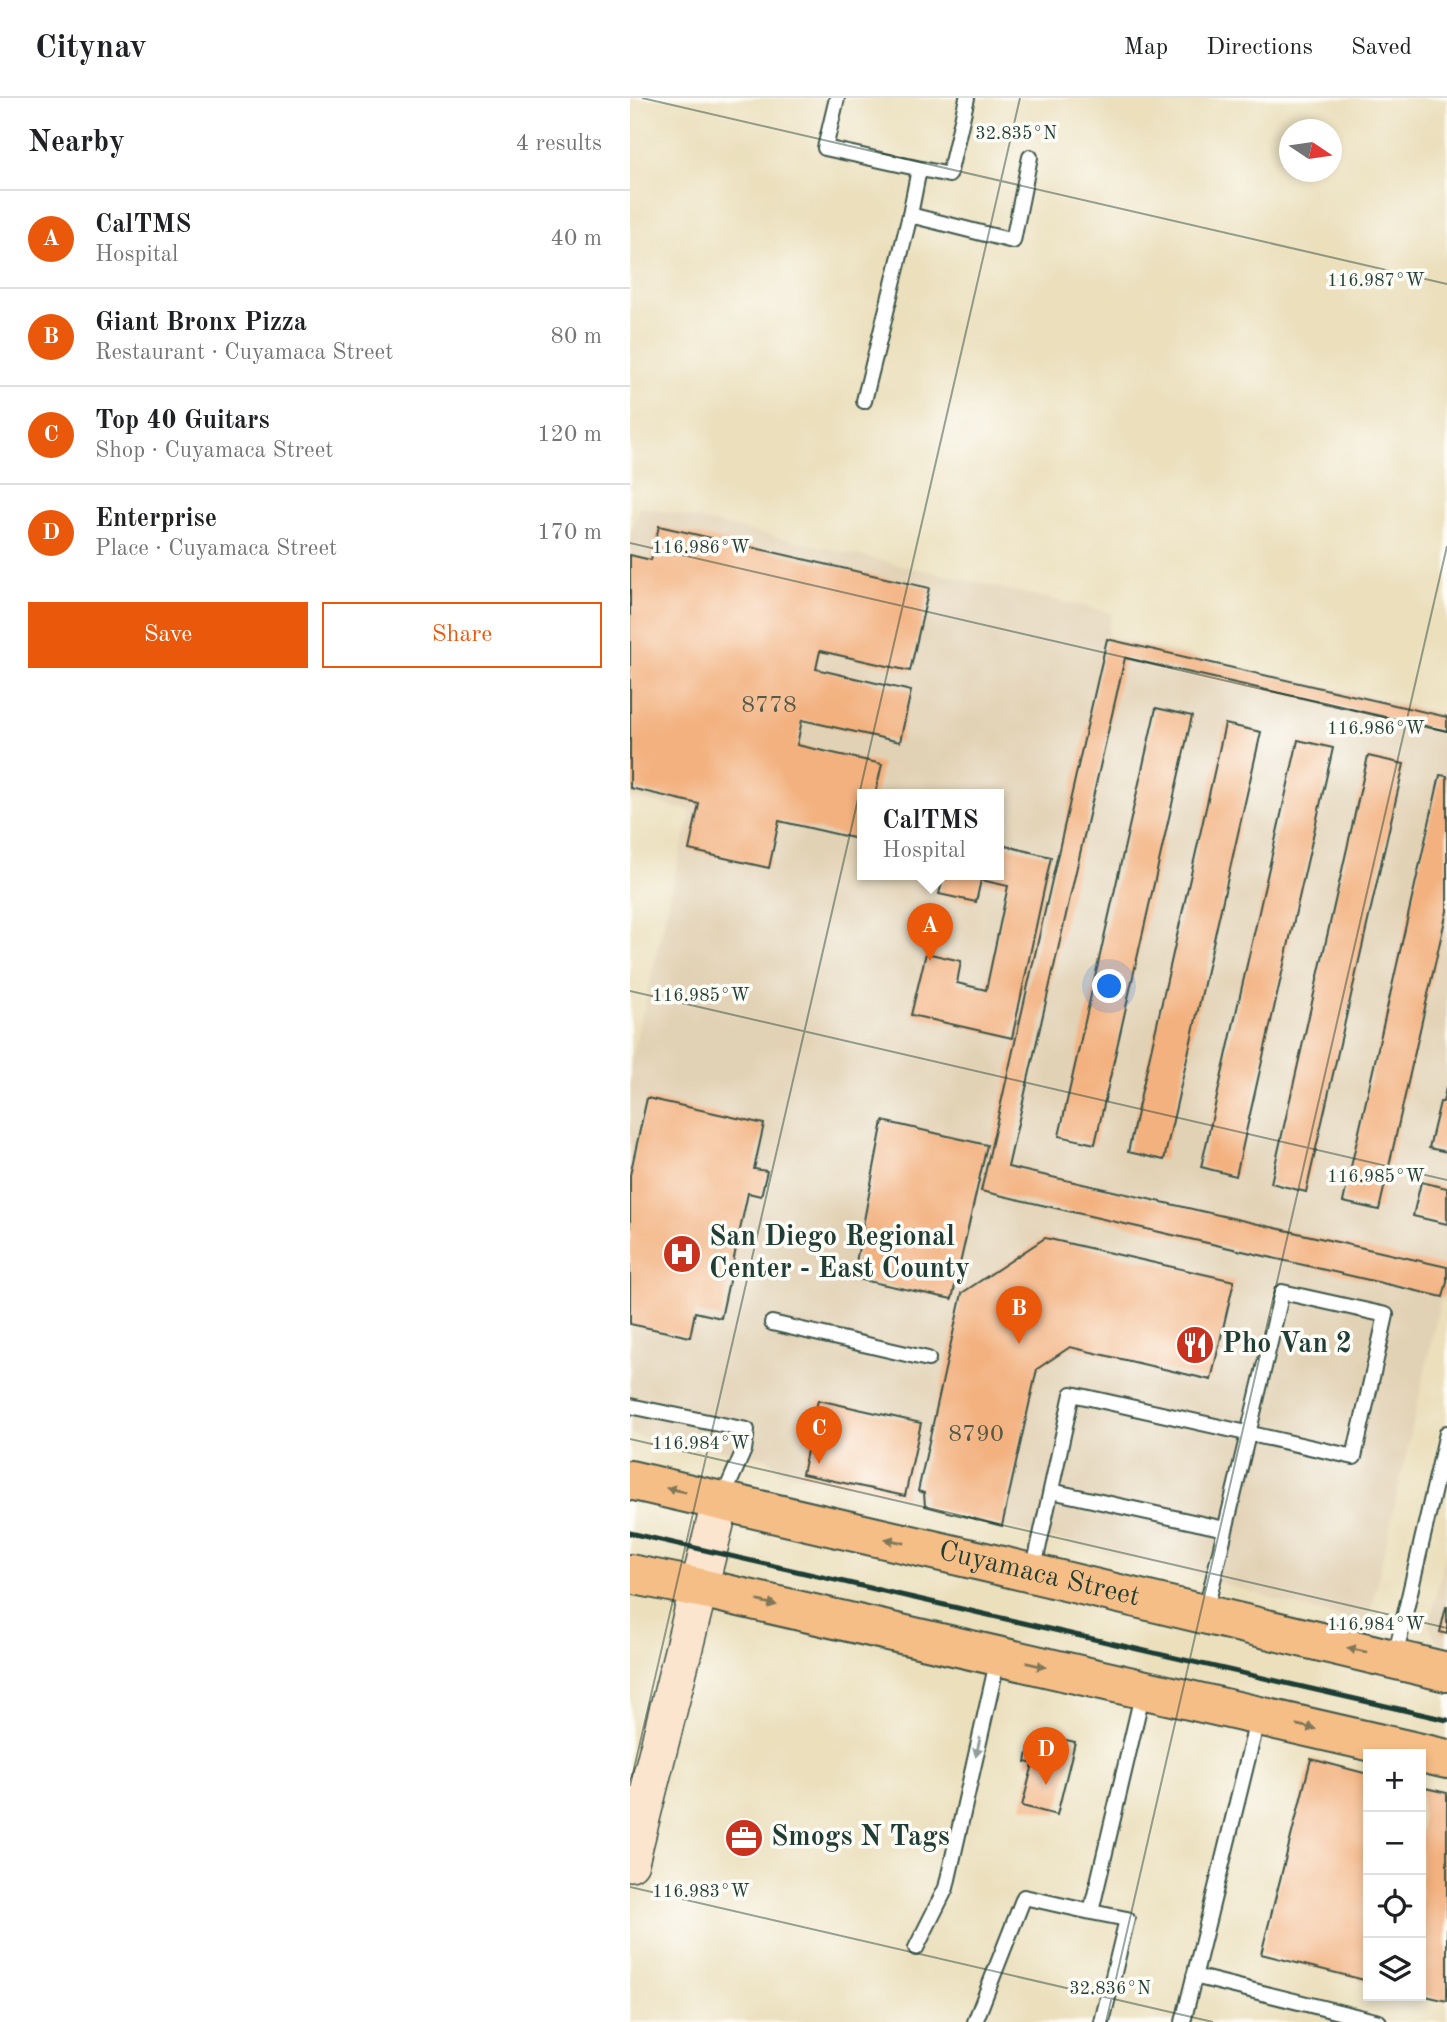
<!DOCTYPE html>
<meta charset="utf-8">
<style>
body{margin:0;font-family:"Old Standard TT",serif;background:#f2f2f2;color:#202124}
.controls{position:absolute;right:21px;bottom:21px;display:grid;overflow:hidden;border-radius:0px;box-shadow:0 4px 10px #0003}
.controls button{width:63px;height:63px;display:grid;place-items:center;padding:0;border:0;border-bottom:2px solid #e0e0e0;background:#fff;color:#202124;font:35px sans-serif}
.compass{position:absolute;left:649px;top:21px;width:63px;height:63px;border-radius:50%;background:#fff;box-shadow:0 4px 10px #0003;rotate:103deg}
.you{position:absolute;left:480px;top:889px;width:24px;height:24px;margin:-18px;border:5px solid #fff;border-radius:50%;background:#1a73e8;box-shadow:0 0 0 10px #1a73e833}
.badge{display:grid;place-items:center;width:46px;height:46px;border-radius:50%;background:#ea580c;color:#fff;font-size:23px;font-weight:700}
.pin{position:absolute;translate:-50% -58px;filter:drop-shadow(0 2px 4px #0008)}
.pin::after{content:'';position:absolute;top:37px;width:24px;height:21px;background:inherit;clip-path:polygon(0 0,100% 0,50% 100%)}
.popup{position:absolute;left:227px;top:691px;width:147px;height:91px;box-sizing:border-box;display:grid;place-content:center;border-radius:0px;background:#fff;filter:drop-shadow(0 2px 5px #0005);font-size:23px;white-space:nowrap;color:#757577}
.popup b{font-size:26px;color:#202124}
.popup::after{content:'';position:absolute;left:50%;top:100%;margin-left:-14px;border:14px solid transparent;border-top-color:#fff}
.list{margin:0;padding:0;list-style:none}
h2{display:flex;justify-content:space-between;align-items:center;height:91px;margin:0;padding:0 28px;font-size:30px}
h2 small{font-size:23px;font-weight:400;color:#757577}
.list li{display:grid;grid-template-columns:46px 1fr auto;gap:21px;align-items:center;box-sizing:border-box;height:98px;padding:0 28px;border-top:2px solid #e0e0e0}
.list b{display:block;font-size:26px;white-space:nowrap}
.list p{margin:0;font-size:23px;white-space:nowrap;color:#757577}
.list em{font-size:23px;font-style:normal;color:#757577}
.actions{display:flex;gap:14px;padding:21px 28px}
.actions a{flex:1;padding:16px 0;border:2px solid #ea580c;border-radius:0px;text-align:center;font-size:24px;color:#ea580c}
.actions .main{background:#ea580c;color:#fff}
.icon{flex:none;width:38px;height:38px;fill:none;stroke:currentColor;stroke-width:2;stroke-linecap:round;stroke-linejoin:round}
.map{position:relative;flex:none;width:817px;height:1924px;overflow:hidden}
header{display:flex;align-items:center;gap:42px;box-sizing:border-box;height:98px;padding:0 35px;background:#fff;border-bottom:2px solid #e0e0e0}
header strong{font-size:33px}
nav{display:flex;gap:38px;margin-inline-start:auto;font-size:24px}
main{display:flex}
aside{flex:1;background:#fff}
.map>svg:first-child{display:block}
.built{fill:#e2d2b5;fill-rule:evenodd}
.building{fill:#f3b17f}
.lines{fill:none;stroke-linecap:round;stroke-linejoin:round}
.lane-casing{stroke:#3e5548;stroke-width:18}
.secondary-casing{stroke:#3e5548;stroke-width:40}
.primary-casing{stroke:#3e5548;stroke-width:42}
.lane{stroke:#fff;stroke-width:14}
.secondary{stroke:#fbe5cf;stroke-width:37}
.primary{stroke:#f6be87;stroke-width:38}
.rail{stroke:#1f3d34;stroke-width:5}
.oneway{fill:#807759}
.oneway2{fill:#8f9e9a}
.ticks{fill:none;stroke:#1f3d34;stroke-width:2;stroke-opacity:0.45}
.labels{text-anchor:middle;dominant-baseline:central;stroke-width:7;stroke-linejoin:round;paint-order:stroke}
.number-label{font-size:24px;fill:#545a47}
.poi-label{font-size:28px;font-weight:bold;fill:#1f3d34;stroke:#fdfcf7;text-anchor:start}
.street-label{font-size:28px;fill:#1f3d34;stroke:#fdfcf7}
.ticks-label{font-size:18px;text-anchor:middle;fill:#1f3d34;stroke:#fdfcf7;stroke-width:7;stroke-linejoin:round;paint-order:stroke}
</style>
<header>
<strong>Citynav</strong>
<nav><a>Map</a><a>Directions</a><a>Saved</a></nav>
</header>
<main>
<aside>
<h2>Nearby<small>4 results</small></h2>
<ul class="list">
<li><span class="badge">A</span><div><b>CalTMS</b><p>Hospital</p></div><em>40 m</em></li>
<li><span class="badge">B</span><div><b>Giant Bronx Pizza</b><p>Restaurant · Cuyamaca Street</p></div><em>80 m</em></li>
<li><span class="badge">C</span><div><b>Top 40 Guitars</b><p>Shop · Cuyamaca Street</p></div><em>120 m</em></li>
<li><span class="badge">D</span><div><b>Enterprise</b><p>Place · Cuyamaca Street</p></div><em>170 m</em></li>
</ul>
<div class="actions"><a class="main">Save</a><a>Share</a></div>
</aside>
<div class="map">
<svg width="817" height="1924" viewBox="0 0 817 1924">
<rect width="100%" height="100%" fill="#fdfcf7"/>
<filter id="ink" filterUnits="userSpaceOnUse"><feTurbulence type="fractalNoise" baseFrequency=".0143" numOctaves="2"/><feDisplacementMap in="SourceGraphic" scale="14" xChannelSelector="R" yChannelSelector="G"/><feConvolveMatrix kernelMatrix="1 2 1 2 8 2 1 2 1" color-interpolation-filters="sRGB"/></filter>
<filter id="wash" filterUnits="userSpaceOnUse"><feTurbulence type="fractalNoise" baseFrequency=".00686" numOctaves="4" result="noise"/><feDisplacementMap in="SourceGraphic" scale="28" xChannelSelector="R" yChannelSelector="G"/><feGaussianBlur stdDeviation="1.57" result="paint"/><feColorMatrix in="noise" values="0 0 0 0 0 0 0 0 0 0 0 0 0 0 0 0 0 1.4 0 .05"/><feComposite in="paint" operator="in"/></filter>
<g filter="url(#wash)">
<rect width="100%" height="100%" fill="#ebdfbc"/>
<path class="built" d="M10,408L482,515L477,539L817,616V1202L811,1201L738,1525L686,1514L556,1474L282,1406V1404L150,1372L136,1360L0,1336V967L49,760L62,713L0,699V436L7,420ZM232,697H368V777H232Z
M817,1450V1547L807,1544L799,1528Z"/>
<g id="blocks">
<path class="building" d="M29,428L299,490L280,573L190,553L186,571L281,593L270,644L172,622L167,647L252,666L245,697H232V742L149,723L139,770L59,752L69,706L0,690V457L21,462Z
M477,541L817,619V633L495,560L378,1069L817,1169V1184L813,1199L351,1093Z
M526,610L562,618L465,1046L429,1038Z
M595,626L631,634L534,1062L498,1054Z
M668,642L703,650L606,1078L571,1069Z
M738,658L774,666L676,1094L641,1085Z
M810,677L817,678V813L749,1112L713,1104Z
M368,746L421,759L382,940L281,917L296,855L331,863L327,885L356,892L378,788L351,782L346,804L309,796L314,777H368Z
M816,990L817,991V1054L799,1050L810,1004H813Z
M17,1000L134,1026L124,1071L137,1073L131,1098L118,1095L91,1220L65,1214L60,1239L0,1226V1077Z
M253,1023L357,1047L322,1201L223,1180Z
M791,1084L817,1090V1126L783,1118Z
M415,1140L604,1183L581,1282L440,1249L407,1271L372,1428L295,1408L294,1395L288,1393L332,1195Z
M188,1302L291,1325L275,1398L172,1376Z
M816,1509H817V1536L810,1534Z
M419,1638L445,1644L427,1717L392,1708L403,1666L396,1664L399,1649L415,1653Z
M681,1661L738,1676V1883L631,1856Z
M791,1689L817,1695V1903L791,1897Z"/>
</g>
</g>
<g filter="url(#ink)">
<use href="#blocks" fill-opacity="0" stroke="#3e5548" stroke-width="2"/>
<g class="lines">
<defs>
<path id="lane" d="M207,0L195,50L319,77L337,0
M280,117L383,143L400,59
M234,303L280,117L289,71
M142,1225L298,1261
M0,1308L117,1332L114,1352L92,1402
M421,1393L595,1431
M403,1474L442,1296L724,1359L756,1217L652,1194L575,1516
M765,1559L817,1335
M286,1850L316,1790L368,1560
M564,1878L749,1924
M345,1924L394,1799L461,1814
M472,1924L497,1821L461,1814L513,1593
M553,1924L628,1619"/>
<path id="secondary" d="M0,1764L91,1402"/>
<g id="primary">
<path id="s1" d="M0,1382L355,1464L817,1574"/>
<path d="M0,1476L70,1490L817,1661"/>
</g>
</defs>
<use href="#lane" class="lane-casing"/>
<use href="#secondary" class="secondary-casing"/>
<use href="#primary" class="primary-casing"/>
<use href="#lane" class="lane"/>
<use href="#secondary" class="secondary"/>
<use href="#primary" class="primary"/>
<path class="rail" d="M0,1435L817,1622"/>
</g>
<defs><path id="oneway-solid" d="M-6-.8H1V-3.2L6.5 0L1 3.2V.8H-6Z" transform="scale(1.75)"/></defs>
<g class="oneway">
<use href="#oneway-solid" transform="translate(46 1392) rotate(-168)"/>
<use href="#oneway-solid" transform="translate(265 1443) rotate(-167)"/>
<use href="#oneway-solid" transform="translate(137 1505) rotate(13)"/>
<use href="#oneway-solid" transform="translate(727 1552) rotate(-167)"/>
<use href="#oneway-solid" transform="translate(406 1567) rotate(13)"/>
<use href="#oneway-solid" transform="translate(676 1629) rotate(13)"/>
</g>
<use class="oneway2" href="#oneway-solid" transform="translate(348 1649) rotate(103)"/>
</g>
<path class="ticks" d="M12,0L817,186M0,445L817,634M0,893L817,1082M0,1341L817,1530M0,1688L390,0M0,1789L583,1924M476,1924L817,448"/>
<defs>
<symbol id="hospital-disc" viewBox="-11 -11 22 22"><circle r="9.5" fill="#c8321e" stroke="#fdfcf7"/><path d="M-5-5h3v3.5h4V-5h3V5h-3V1.5h-4V5h-3Z" fill="#fff"/></symbol>
<symbol id="restaurant-disc" viewBox="-11 -11 22 22"><circle r="9.5" fill="#c8321e" stroke="#fdfcf7"/><path d="M-5-6h1v4h1v-4h1v4h1v-4h1v5L-1.5 .5V6h-2V.5L-5-1ZM5-6V6H3V1.5H1.5Q1.5-4 5-6Z" fill="#fff"/></symbol>
<symbol id="office-disc" viewBox="-11 -11 22 22"><circle r="9.5" fill="#c8321e" stroke="#fdfcf7"/><path d="M-6-3h4V-5.5h4V-3h4V5H-6ZM-1-4.5V-3h2v-1.5ZM-6 0V1H6V0Z" fill="#fff"/></symbol>
</defs>
<g fill-rule="evenodd">
<use href="#hospital-disc" x="30" y="1134" width="44" height="44"/>
<use href="#restaurant-disc" x="543" y="1225" width="44" height="44"/>
<use href="#office-disc" x="92" y="1718" width="44" height="44"/>
</g>
<g class="labels">
<g class="number-label">
<text x="139" y="608">8778</text>
<text x="346" y="1337">8790</text>
</g>
<g class="poi-label">
<text x="79" y="1140">San Diego Regional<tspan x="79" dy="32">Center - East County</tspan></text>
<text x="592" y="1247">Pho Van 2</text>
<text x="141" y="1740">Smogs N Tags</text>
</g>
<g class="street-label">
<text stroke="none"><textPath href="#s1" startOffset="420">Cuyamaca Street</textPath></text>
</g>
</g>
<g class="ticks-label">
<text x="386" y="41">32.835°N</text>
<text x="746" y="188">116.987°W</text>
<text x="71" y="455">116.986°W</text>
<text x="746" y="636">116.986°W</text>
<text x="71" y="903">116.985°W</text>
<text x="746" y="1084">116.985°W</text>
<text x="71" y="1351">116.984°W</text>
<text x="746" y="1532">116.984°W</text>
<text x="71" y="1799">116.983°W</text>
<text x="480" y="1896">32.836°N</text>
</g>
</svg>
<div class="controls">
<button>+</button>
<button>−</button>
<button><svg class="icon" aria-label="locate" viewBox="0 0 24 24"><circle cx="12" cy="12" r="6"/><path d="M12 2v4M12 18v4M2 12h4M18 12h4"/></svg></button>
<button><svg class="icon" aria-label="layers" viewBox="0 0 24 24"><path d="M12 4l9 5-9 5-9-5zM3 14l9 5 9-5"/></svg></button>
</div>
<svg class="compass" viewBox="-18 -18 36 36"><path d="M0-13l5 13h-10z" fill="#e53935"/><path d="M0 13l5-13h-10z" fill="#757577"/></svg>
<div class="you"></div>
<div class="pin badge" style="left:300px;top:863px">A</div>
<div class="popup"><b>CalTMS</b>Hospital</div>
<div class="pin badge" style="left:389px;top:1246px">B</div>
<div class="pin badge" style="left:189px;top:1366px">C</div>
<div class="pin badge" style="left:416px;top:1687px">D</div>
</div>
</main>
